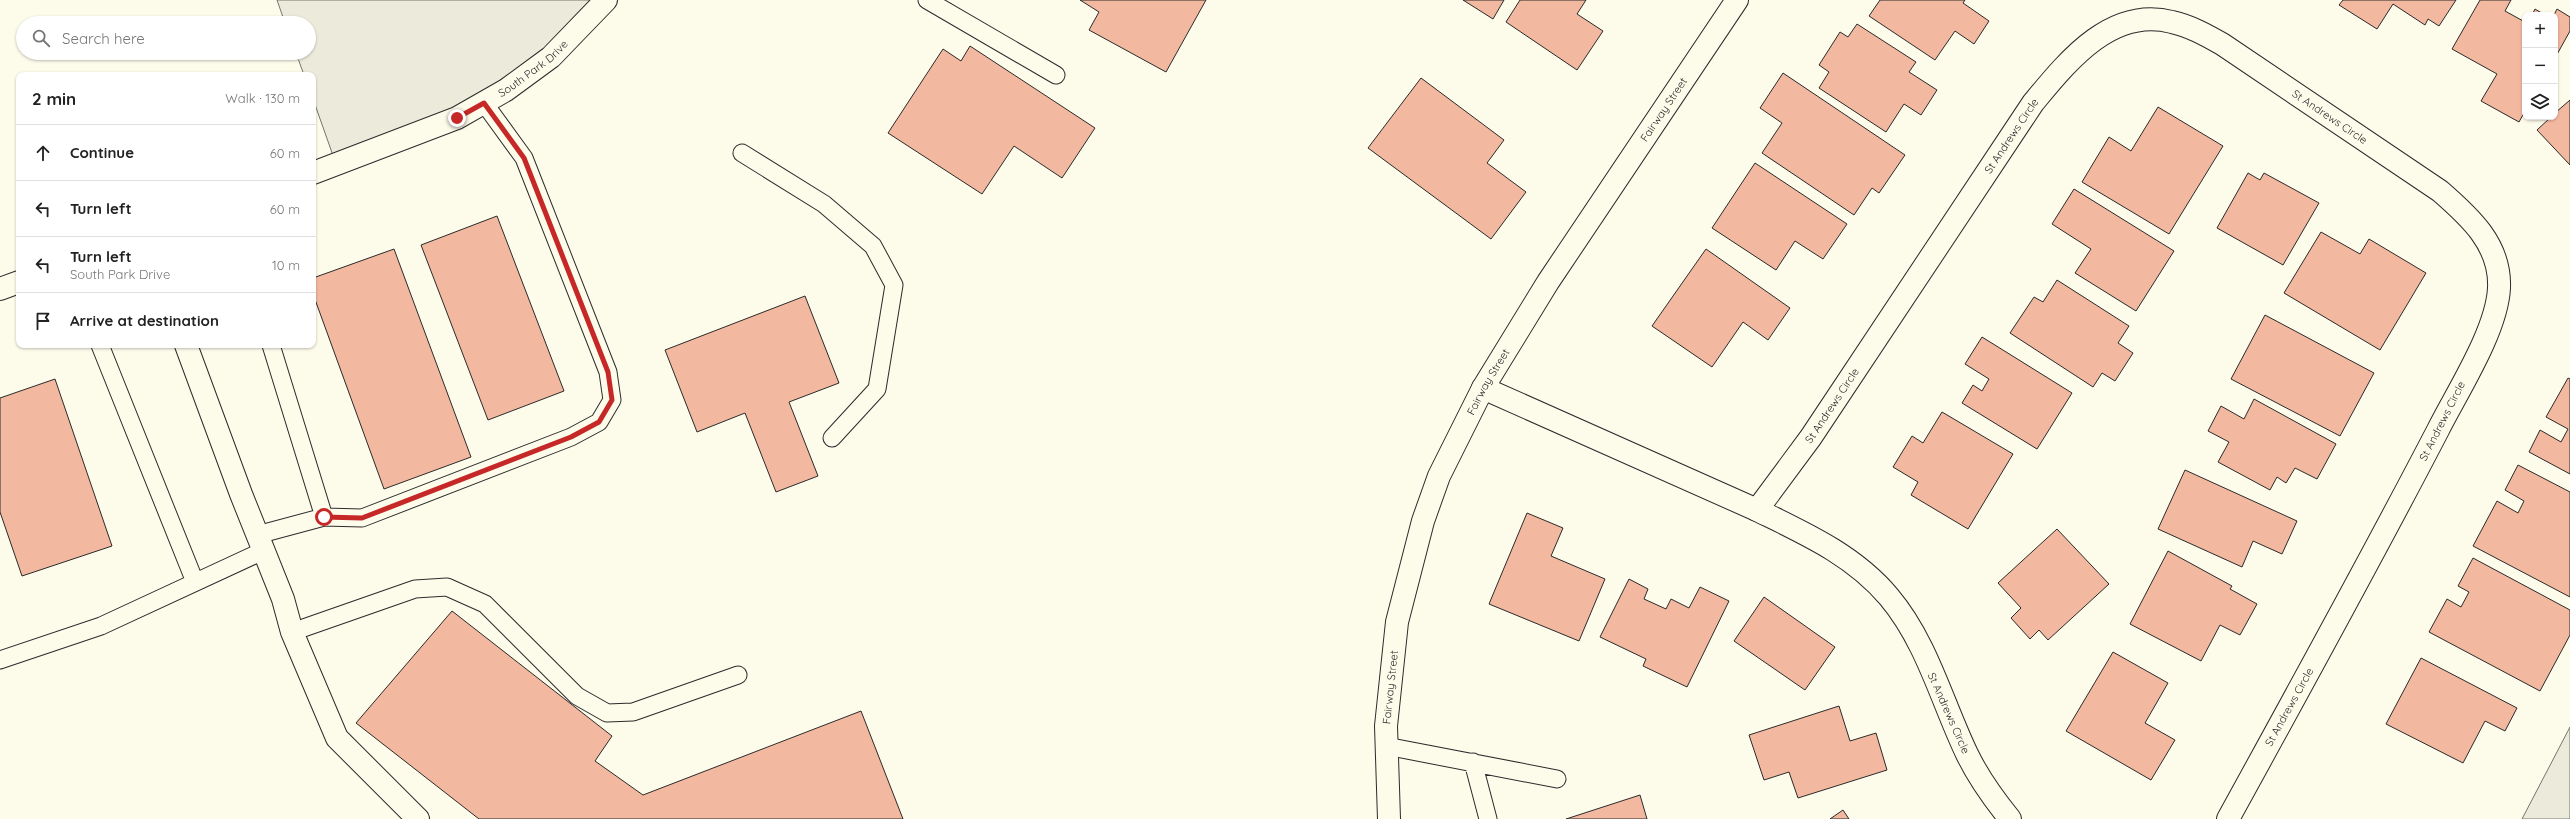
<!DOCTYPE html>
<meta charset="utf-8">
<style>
body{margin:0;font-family:Quicksand,sans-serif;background:#f2f2f2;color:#222}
.controls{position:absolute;right:12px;top:12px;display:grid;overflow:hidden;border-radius:8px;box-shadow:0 1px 3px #0004}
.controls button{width:36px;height:36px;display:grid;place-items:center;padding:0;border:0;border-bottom:1px solid #e0e0e0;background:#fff;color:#222;font:20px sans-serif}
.stop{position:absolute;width:12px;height:12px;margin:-9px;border:3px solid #c62828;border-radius:50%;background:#fff}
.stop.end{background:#c62828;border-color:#fff;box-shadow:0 1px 4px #0008}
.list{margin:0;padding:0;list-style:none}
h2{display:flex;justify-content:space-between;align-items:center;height:52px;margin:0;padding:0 16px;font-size:17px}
h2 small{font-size:13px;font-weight:400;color:#767676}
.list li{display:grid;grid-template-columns:26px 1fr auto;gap:12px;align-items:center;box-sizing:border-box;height:56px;padding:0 16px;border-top:1px solid #e0e0e0}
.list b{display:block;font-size:15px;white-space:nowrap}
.list p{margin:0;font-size:13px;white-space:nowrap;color:#767676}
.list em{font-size:13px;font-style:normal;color:#767676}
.icon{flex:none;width:22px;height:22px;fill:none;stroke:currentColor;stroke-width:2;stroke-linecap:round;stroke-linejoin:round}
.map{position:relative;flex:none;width:2570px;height:819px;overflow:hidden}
.search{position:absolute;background:#fff;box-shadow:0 1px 3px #0004;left:16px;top:16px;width:300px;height:44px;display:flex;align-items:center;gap:10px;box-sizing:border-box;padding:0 14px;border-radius:22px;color:#767676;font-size:15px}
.panel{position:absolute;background:#fff;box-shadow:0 1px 3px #0004;left:16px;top:72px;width:300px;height:276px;border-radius:8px}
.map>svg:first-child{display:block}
.green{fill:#ecebdb;stroke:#74746e}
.building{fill:#f2b8a0;stroke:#2b2b2b}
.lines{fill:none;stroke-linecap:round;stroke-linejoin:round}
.service-casing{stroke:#2b2b2b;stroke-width:19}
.minor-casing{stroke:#2b2b2b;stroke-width:24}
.service{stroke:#fdfbea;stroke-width:17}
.minor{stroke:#fdfbea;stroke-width:22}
.route{stroke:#c62828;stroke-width:5}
.labels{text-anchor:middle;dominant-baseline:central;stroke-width:3;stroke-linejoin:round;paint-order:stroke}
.street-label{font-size:11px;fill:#2b2b2b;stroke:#fdfbea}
</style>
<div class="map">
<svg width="2570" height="819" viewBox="0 0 2570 819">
<rect width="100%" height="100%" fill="#fdfbea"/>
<path class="green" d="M277,0H603L506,90L336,164L313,99V75H304L296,53H309V23H285Z
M2570,727V819H2522Z"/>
<path class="building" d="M1080,0H1206L1166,72L1089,30L1099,12Z
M1463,0H1504L1493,19Z
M1520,0H1586L1577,14L1603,31L1577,70L1506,22Z
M1880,0H1965L1963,3L1989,21L1974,44L1955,31L1935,60L1869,16Z
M2343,0H2456L2439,26L2428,19L2425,25L2393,4L2377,29L2339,5Z
M2480,0H2511L2505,11L2525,22V111L2519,122L2481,101L2497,74L2452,49Z
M2535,9L2545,15H2532Z
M2557,9L2570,17V31L2555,58L2554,15Z
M1857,24L1916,62L1909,72L1937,90L1921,115L1904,104L1886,132L1819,88L1829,72L1819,65L1840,32L1848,37Z
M970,46L1095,128L1062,178L1014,146L982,194L888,133L943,49L961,61Z
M1783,73L1905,155L1879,193L1872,188L1854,215L1762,153L1782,123L1760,108Z
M1421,78L1504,140L1487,163L1526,192L1491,239L1368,148Z
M2570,100V165L2537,130L2551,117H2555V113Z
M2158,107L2223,146L2169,234L2082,182L2109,137L2131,151Z
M1755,163L1847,224L1823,259L1795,241L1776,270L1712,228Z
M2248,173L2260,180L2264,173L2319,203L2283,265L2217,228Z
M2074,189L2174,251L2136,311L2075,273L2091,249L2052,224Z
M497,216L564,391L488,420L421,245Z
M2321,232L2360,254L2369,239L2426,273L2380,350L2284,293Z
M394,249L471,457L384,489L313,294V278Z
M1706,249L1790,308L1768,340L1743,322L1712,367L1652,326Z
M2057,280L2129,326L2118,343L2133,353L2115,381L2102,373L2093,387L2010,333L2034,297L2043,302Z
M805,296L839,383L789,402L818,476L776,492L745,413L697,432L665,350Z
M2265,315L2374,373L2340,436L2231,379Z
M1982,337L2072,393L2037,449L1962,403L1973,385L1982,391L1989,379L1965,364Z
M2568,378L2570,379V474L2529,452L2540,430L2561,442L2568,429L2546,417Z
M55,379L112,546L22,576L0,512V398Z
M2254,399L2336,444L2317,479L2295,468L2286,483L2277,477L2270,490L2218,462L2229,442L2208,431L2221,406L2244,419Z
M1942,412L2013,454L1968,529L1911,495L1918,482L1893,467L1912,436L1923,443Z
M2518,465L2570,492V597L2473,546L2497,501L2518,513L2524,501L2505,490Z
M2185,470L2297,521L2282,554L2253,541L2242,567L2158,529Z
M1527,513L1563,528L1551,556L1605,579L1579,641L1489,604Z
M2057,529L2109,584L2048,640L2039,630L2030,639L2011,618L2021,608L1998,583Z
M2168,551L2232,586L2230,589L2257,604L2240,635L2220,625L2201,661L2130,624Z
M2473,558L2570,610V635L2540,691L2429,632L2447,599L2461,607L2469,592L2458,586Z
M1629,579L1648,589L1644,599L1666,609L1671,599L1689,608L1700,587L1729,601L1687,687L1643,666L1646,659L1600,637Z
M1764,597L1835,647L1805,690L1734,641Z
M452,611L612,736L595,761L643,795L861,711L903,819H479L356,723Z
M2113,652L2168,683L2145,723L2175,740L2151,780L2066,731Z
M2421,658L2517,708L2505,731L2485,721L2463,763L2386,724Z
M1839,706L1850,741L1876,733L1887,770L1798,798L1789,772L1764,780L1749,735Z
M1640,795L1647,819H1566Z
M1843,810L1849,819H1830Z"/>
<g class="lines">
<defs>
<path id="service" d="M927,0L1056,75
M742,153L824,204L873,246L894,285L877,389L832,438
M100,345L195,582
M271,345L324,517
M257,535L324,517L362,518L571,437L599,422L612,400L608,372L524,158L484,103
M292,632L415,589L447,587L485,604L577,696L607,713L633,712L738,675
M0,660L101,626L263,551
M1386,746L1557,779
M1473,762L1488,819"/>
<g id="minor">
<path id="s1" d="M313,173L457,118L506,90L551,57L606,0"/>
<path d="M0,289L19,282"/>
<path d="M186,345L241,494L283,599L292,632L337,738L418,819"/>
<path d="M1483,388L1757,510"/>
<path id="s2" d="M1389,819L1386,726L1397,622L1423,521L1439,476L1483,388L1548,282L1737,0"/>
<path id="s3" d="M2010,819C1993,798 1978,777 1967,754C1942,702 1927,642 1889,597C1854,555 1804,533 1757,510L1811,437L2033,103C2067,62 2111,6 2172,22C2190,26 2206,35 2222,44L2440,191C2470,217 2501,245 2499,288C2497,331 2457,392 2438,430C2370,561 2299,690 2228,819"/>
</g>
</defs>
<use href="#service" class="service-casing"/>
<use href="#minor" class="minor-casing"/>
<use href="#service" class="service"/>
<use href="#minor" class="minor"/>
</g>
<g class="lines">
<path class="route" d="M324,517L362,518L571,437L599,422L612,400L608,372L524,158L484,103L457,118"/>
</g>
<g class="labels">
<g class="street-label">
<text stroke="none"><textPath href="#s1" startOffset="245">South Park Drive</textPath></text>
<text stroke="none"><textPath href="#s2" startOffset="780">Fairway Street</textPath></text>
<text stroke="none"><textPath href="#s3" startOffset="1261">St Andrews Circle</textPath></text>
<text stroke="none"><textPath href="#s3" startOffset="866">St Andrews Circle</textPath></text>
<text stroke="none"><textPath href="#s2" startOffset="456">Fairway Street</textPath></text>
<text stroke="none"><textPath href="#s3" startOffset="542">St Andrews Circle</textPath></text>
<text transform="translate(2442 421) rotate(-63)">St Andrews Circle</text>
<text stroke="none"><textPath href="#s2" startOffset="132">Fairway Street</textPath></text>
<text transform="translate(2289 707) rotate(-61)">St Andrews Circle</text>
<text transform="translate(1949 713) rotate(66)">St Andrews Circle</text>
</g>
</g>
</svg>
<div class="controls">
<button>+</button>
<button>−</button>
<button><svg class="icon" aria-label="layers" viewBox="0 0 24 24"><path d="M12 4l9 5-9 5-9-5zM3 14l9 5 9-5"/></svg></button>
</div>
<div class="stop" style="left:324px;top:517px"></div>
<div class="stop end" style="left:457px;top:118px"></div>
<div class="search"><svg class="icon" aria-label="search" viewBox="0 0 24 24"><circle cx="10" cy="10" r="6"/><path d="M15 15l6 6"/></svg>Search here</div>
<section class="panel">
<h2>2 min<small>Walk · 130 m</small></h2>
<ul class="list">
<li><svg class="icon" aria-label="ahead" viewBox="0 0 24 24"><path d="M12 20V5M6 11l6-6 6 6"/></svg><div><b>Continue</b></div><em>60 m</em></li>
<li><svg class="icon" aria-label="left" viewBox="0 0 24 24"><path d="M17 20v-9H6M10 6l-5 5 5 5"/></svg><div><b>Turn left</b></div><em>60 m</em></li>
<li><svg class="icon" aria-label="left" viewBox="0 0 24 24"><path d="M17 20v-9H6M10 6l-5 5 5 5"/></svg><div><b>Turn left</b><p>South Park Drive</p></div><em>10 m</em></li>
<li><svg class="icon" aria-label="arrive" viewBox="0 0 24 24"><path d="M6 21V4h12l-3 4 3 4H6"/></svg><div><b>Arrive at destination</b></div></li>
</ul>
</section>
</div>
